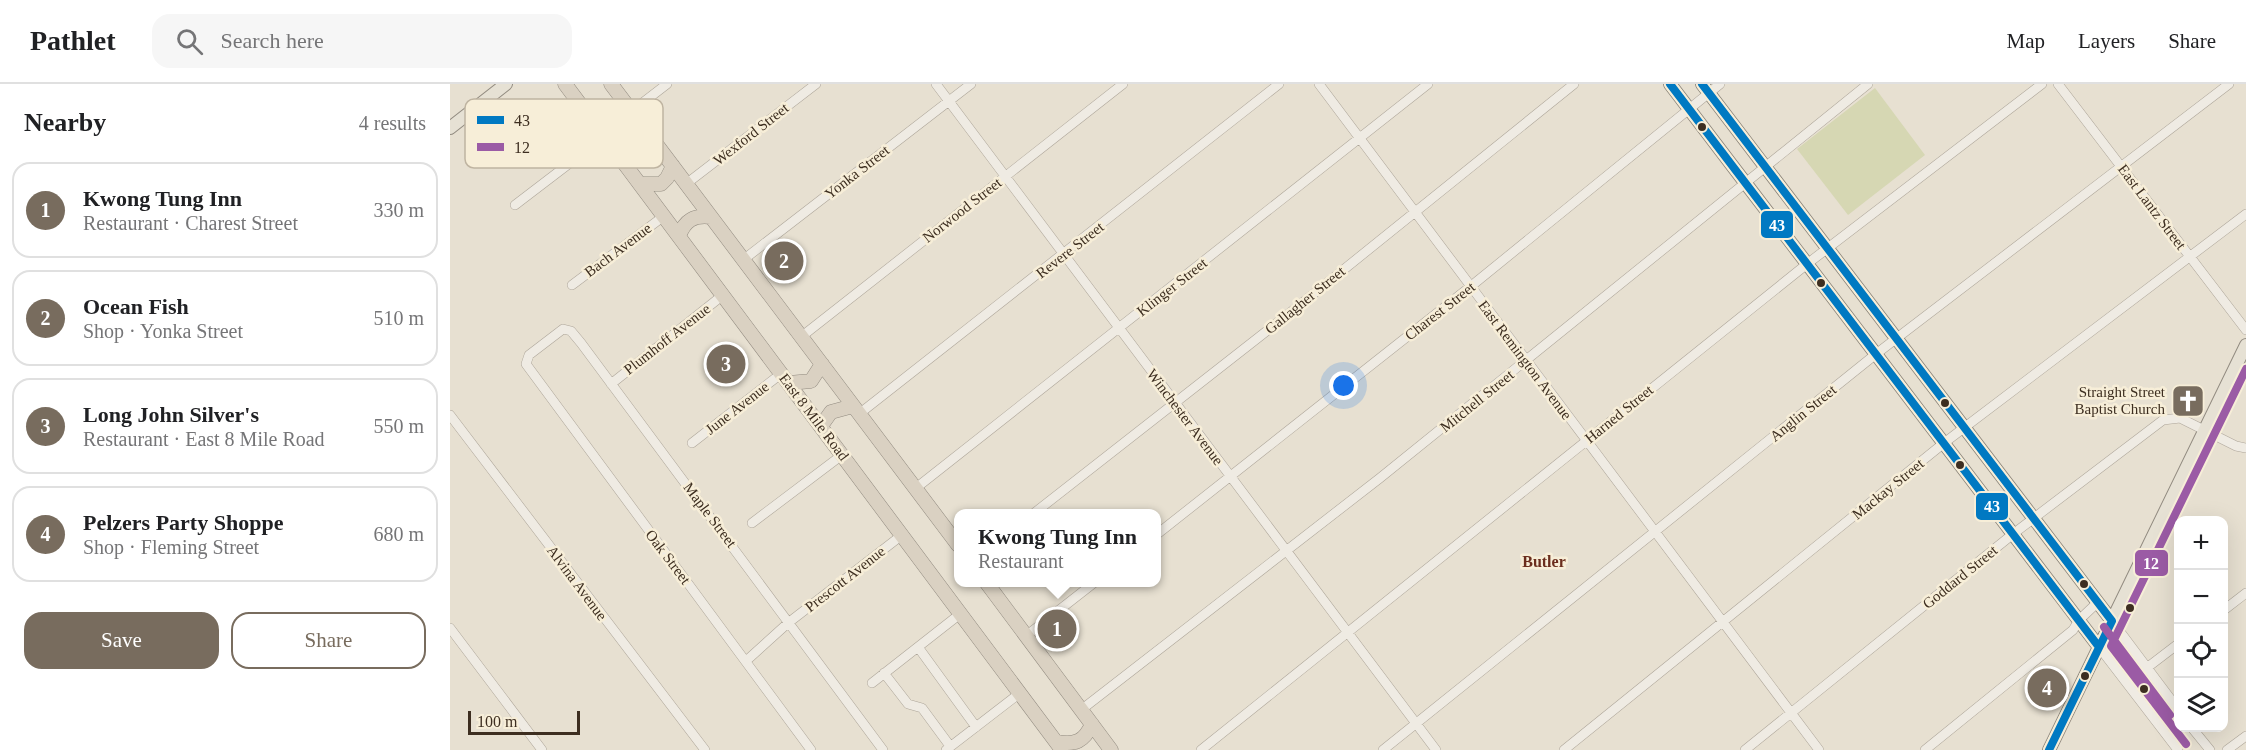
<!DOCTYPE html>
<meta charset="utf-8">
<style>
body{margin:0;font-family:Georgia,serif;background:#f6f6f6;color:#202124}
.controls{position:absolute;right:18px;bottom:18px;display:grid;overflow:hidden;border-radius:12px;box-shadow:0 6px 24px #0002}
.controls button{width:54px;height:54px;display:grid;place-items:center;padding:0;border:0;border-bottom:2px solid #e0e0e0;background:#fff;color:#202124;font:30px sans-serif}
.scale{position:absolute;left:18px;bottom:15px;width:112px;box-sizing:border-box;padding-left:6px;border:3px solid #3d2e20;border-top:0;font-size:16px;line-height:21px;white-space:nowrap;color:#3d2e20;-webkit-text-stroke:4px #f7eed8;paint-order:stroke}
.you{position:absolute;left:894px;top:302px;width:21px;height:21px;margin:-15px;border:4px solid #fff;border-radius:50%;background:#1a73e8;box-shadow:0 0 0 9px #1a73e833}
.badge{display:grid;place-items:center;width:39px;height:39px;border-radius:50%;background:#786c5e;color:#fff;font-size:20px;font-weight:700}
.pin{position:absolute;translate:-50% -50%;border:3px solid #fff;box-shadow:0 2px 6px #0006}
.popup{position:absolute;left:504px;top:425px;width:207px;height:78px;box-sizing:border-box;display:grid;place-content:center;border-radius:12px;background:#fff;filter:drop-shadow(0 2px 4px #0005);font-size:20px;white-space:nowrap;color:#757577}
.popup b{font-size:22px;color:#202124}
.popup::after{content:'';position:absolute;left:50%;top:100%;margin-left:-12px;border:12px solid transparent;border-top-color:#fff}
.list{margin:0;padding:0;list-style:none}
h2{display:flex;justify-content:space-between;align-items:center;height:78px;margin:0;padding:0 24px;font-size:26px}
h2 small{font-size:20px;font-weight:400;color:#757577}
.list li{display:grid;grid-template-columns:39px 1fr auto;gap:18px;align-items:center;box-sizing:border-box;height:96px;margin:0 12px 12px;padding:0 12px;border:2px solid #e0e0e0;border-radius:18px}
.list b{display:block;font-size:22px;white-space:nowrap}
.list p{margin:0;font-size:20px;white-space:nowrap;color:#757577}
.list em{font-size:20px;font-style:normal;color:#757577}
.actions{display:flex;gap:12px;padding:18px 24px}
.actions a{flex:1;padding:14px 0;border:2px solid #786c5e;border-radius:18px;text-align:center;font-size:21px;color:#786c5e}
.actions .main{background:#786c5e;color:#fff}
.icon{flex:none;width:33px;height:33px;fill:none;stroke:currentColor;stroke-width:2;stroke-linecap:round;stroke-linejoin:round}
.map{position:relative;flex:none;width:1796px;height:666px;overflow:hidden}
header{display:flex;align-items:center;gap:36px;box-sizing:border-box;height:84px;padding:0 30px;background:#fff;border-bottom:2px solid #e0e0e0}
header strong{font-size:28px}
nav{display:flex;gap:33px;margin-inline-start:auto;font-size:21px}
.search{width:420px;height:54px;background:#f6f6f6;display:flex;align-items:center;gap:15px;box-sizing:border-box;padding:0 21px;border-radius:18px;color:#757577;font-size:22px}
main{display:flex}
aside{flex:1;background:#fff}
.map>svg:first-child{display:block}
.green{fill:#d6d7b3}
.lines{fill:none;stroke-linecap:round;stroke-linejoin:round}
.minor-casing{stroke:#ada599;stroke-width:10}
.major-casing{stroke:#928b80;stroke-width:14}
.highway-casing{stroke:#928b80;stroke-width:15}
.minor{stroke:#efebe3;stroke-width:9}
.major{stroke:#e6e1d4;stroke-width:12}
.highway{stroke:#dad1c2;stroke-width:14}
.bus-1-casing{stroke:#f7eed8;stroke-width:12}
.bus-2-casing{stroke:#f7eed8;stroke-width:12}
.bus-1{stroke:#0079c2;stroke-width:8}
.bus-2{stroke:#9b5ba5;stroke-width:8}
.bus-dot{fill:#3d2e20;stroke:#f7eed8;stroke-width:2}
.labels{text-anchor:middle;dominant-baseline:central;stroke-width:5;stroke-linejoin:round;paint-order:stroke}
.street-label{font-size:15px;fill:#3d2e20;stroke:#f7eed8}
.poi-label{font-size:15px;fill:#3d2e20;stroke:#f7eed8;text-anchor:end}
.neighbourhood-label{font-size:16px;font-weight:bold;fill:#6b2e1e;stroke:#f7eed8}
.key{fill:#f7eed8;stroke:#bfb4a1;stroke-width:1.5}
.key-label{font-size:16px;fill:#3d2e20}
.line-badge{stroke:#f7eed8;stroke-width:2}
.badge-label{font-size:16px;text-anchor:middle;font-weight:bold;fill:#fff}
</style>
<header>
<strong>Pathlet</strong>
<div class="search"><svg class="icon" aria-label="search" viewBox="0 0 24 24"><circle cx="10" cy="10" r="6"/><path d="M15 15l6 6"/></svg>Search here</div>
<nav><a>Map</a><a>Layers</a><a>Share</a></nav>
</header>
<main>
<aside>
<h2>Nearby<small>4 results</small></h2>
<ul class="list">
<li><span class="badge">1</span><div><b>Kwong Tung Inn</b><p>Restaurant · Charest Street</p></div><em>330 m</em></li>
<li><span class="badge">2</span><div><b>Ocean Fish</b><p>Shop · Yonka Street</p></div><em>510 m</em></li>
<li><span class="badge">3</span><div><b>Long John Silver's</b><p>Restaurant · East 8 Mile Road</p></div><em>550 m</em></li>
<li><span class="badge">4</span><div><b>Pelzers Party Shoppe</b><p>Shop · Fleming Street</p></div><em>680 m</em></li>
</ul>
<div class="actions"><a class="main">Save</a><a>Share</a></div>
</aside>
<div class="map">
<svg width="1796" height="666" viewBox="0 0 1796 666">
<rect width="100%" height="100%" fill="#e7e0d1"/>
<path class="green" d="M1425,4L1475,71L1398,131L1347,65Z"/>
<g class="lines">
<defs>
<path id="minor" d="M486,0L986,666
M869,0L1369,666
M1608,0L1796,246
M182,27L217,0
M236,100L366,0
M65,121L154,53
M293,176L521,0
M122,201L214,132
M351,253L673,0
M161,300L273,211
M409,330L829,0
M0,331L255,666
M242,359L332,289
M466,404L978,0
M583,430L841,228L1124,0
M302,439L392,371
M706,451L1020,203L1270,0
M1774,526L1796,509
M1662,537L1728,625
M0,544L92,666
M576,552L645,498
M468,563L526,643
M1649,563L1728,666
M296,577L338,539L452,451
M434,589L458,620L472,624L500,662
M422,599L510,530
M1677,599L1728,560
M631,626L930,394L1418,0
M1742,644L1760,666
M361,666L76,280L79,271L113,245L121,247L131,259L433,666
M496,666L570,609
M751,666L1357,180L1592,0
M933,666L1426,270L1779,0
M1114,666L1494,359L1796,130
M1295,666L1563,450L1713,336L1730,334L1786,362L1796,364
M1475,666L1623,546L1629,536L1647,519
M1777,666L1796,652"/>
<path id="major" d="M1220,0L1649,563
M1252,0L1662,537
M0,44L56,0
M1599,666L1796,261"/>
<path id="highway" d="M115,0L612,666
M161,0L508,461
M190,100H211L217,94L223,82
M229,152C235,136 244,131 261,133
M339,299L361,297L372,280
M371,342L381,328L403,322
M536,498L661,666
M607,658C625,661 634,658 642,640"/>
</defs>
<use href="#minor" class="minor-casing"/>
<use href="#major" class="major-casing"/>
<use href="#highway" class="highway-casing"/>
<use href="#minor" class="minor"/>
<use href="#major" class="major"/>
<use href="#highway" class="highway"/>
<defs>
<path id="bus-1" d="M1220,0L1649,563
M1252,0L1662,537L1599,666"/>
<path id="bus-2" d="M1654,543L1720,631
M1736,660L1661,562L1796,285"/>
</defs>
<use href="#bus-1" class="bus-1-casing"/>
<use href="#bus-2" class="bus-2-casing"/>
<use href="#bus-1" class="bus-1"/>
<use href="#bus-2" class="bus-2"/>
</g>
<defs>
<symbol id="church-square" viewBox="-11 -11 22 22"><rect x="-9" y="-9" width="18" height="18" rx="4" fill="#786c5e" stroke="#f7eed8"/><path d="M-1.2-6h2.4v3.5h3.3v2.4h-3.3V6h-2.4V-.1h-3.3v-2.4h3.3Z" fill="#fff"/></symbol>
</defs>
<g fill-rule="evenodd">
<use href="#church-square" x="1719" y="298" width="38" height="38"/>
</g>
<g class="bus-dot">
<circle cx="1252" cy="43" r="5"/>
<circle cx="1371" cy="199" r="5"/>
<circle cx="1495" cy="319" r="5"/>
<circle cx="1510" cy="381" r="5"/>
<circle cx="1634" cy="500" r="5"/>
<circle cx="1680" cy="524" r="5"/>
<circle cx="1635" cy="592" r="5"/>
<circle cx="1694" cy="605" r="5"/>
</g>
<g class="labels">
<g class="street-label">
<text transform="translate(301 50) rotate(-38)">Wexford Street</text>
<text transform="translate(407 88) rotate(-38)">Yonka Street</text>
<text transform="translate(1702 123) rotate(53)">East Lantz Street</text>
<text transform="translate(512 126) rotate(-38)">Norwood Street</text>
<text transform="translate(168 166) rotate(-37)">Bach Avenue</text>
<text transform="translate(620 166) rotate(-38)">Revere Street</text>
<text transform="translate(722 203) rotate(-38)">Klinger Street</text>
<text transform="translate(855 216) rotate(-39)">Gallagher Street</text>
<text transform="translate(990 227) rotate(-38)">Charest Street</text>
<text transform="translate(217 255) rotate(-38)">Plumhoff Avenue</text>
<text transform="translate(1075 276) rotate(53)">East Remington Avenue</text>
<text transform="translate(1027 317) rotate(-39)">Mitchell Street</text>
<text transform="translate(287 324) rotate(-38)">June Avenue</text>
<text transform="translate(1353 329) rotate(-39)">Anglin Street</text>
<text transform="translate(1169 330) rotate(-39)">Harned Street</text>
<text transform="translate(364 333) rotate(53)">East 8 Mile Road</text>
<text transform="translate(735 333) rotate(53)">Winchester Avenue</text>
<text transform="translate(1438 405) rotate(-39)">Mackay Street</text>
<text transform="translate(260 431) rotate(53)">Maple Street</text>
<text transform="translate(218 473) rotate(53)">Oak Street</text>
<text transform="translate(1510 493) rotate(-39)">Goddard Street</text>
<text transform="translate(395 495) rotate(-38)">Prescott Avenue</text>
<text transform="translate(127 499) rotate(53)">Alvina Avenue</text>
</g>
<g class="poi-label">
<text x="1715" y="308">Straight Street<tspan x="1715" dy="17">Baptist Church</tspan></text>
</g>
<g class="neighbourhood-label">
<text x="1094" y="477">Butler</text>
</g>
</g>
<rect x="15" y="15" width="198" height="69" rx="9" class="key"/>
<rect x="27" y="32" width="27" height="8" fill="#0079c2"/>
<rect x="27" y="59" width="27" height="8" fill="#9b5ba5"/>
<g class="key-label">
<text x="64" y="42">43</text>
<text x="64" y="69">12</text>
</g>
<g class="line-badge">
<rect x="1310" y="126" width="34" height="29" rx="6" fill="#0079c2"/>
<rect x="1525" y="408" width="34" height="29" rx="6" fill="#0079c2"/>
<rect x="1684" y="465" width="35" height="28" rx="6" fill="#9b5ba5"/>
</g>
<g class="badge-label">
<text x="1327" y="147">43</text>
<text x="1542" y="428">43</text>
<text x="1701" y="485">12</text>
</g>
</svg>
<div class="controls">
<button>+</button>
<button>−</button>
<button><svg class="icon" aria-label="locate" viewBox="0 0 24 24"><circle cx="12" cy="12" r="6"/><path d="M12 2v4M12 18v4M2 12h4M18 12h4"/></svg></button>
<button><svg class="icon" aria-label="layers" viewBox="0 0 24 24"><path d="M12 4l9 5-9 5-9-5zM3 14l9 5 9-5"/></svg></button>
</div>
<div class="scale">100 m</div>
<div class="you"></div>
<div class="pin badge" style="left:607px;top:545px">1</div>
<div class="popup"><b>Kwong Tung Inn</b>Restaurant</div>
<div class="pin badge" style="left:334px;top:177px">2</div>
<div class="pin badge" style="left:276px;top:280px">3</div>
<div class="pin badge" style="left:1597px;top:604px">4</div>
</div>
</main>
